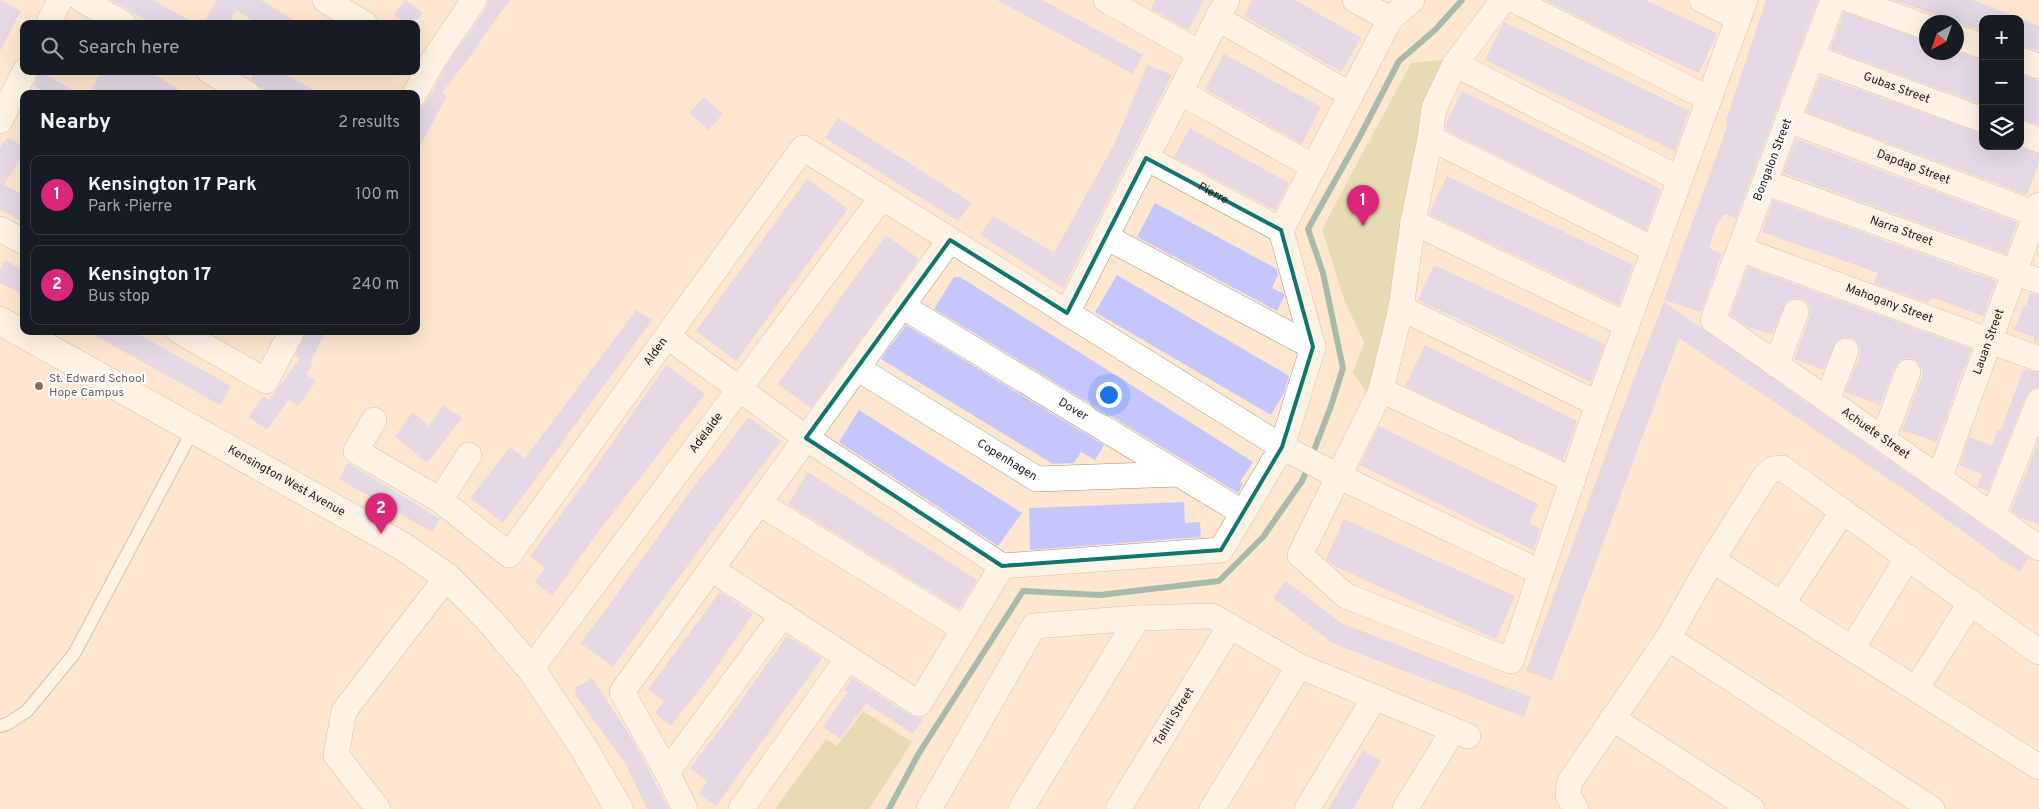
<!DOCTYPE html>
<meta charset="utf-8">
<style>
body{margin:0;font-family:Overpass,sans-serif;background:#20242c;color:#f1f3f6}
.controls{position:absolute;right:15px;top:15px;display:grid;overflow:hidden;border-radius:10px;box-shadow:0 5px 20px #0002}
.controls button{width:45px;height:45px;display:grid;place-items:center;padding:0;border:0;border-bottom:1px solid #363941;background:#171b24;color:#f1f3f6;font:25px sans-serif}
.compass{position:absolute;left:1919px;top:15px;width:45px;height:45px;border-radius:50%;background:#171b24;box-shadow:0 5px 20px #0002;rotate:220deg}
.you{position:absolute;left:1108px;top:394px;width:18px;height:18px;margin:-12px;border:4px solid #fff;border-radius:50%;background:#1a73e8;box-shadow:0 0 0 8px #1a73e833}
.badge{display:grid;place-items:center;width:32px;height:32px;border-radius:50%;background:#db2777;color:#fff;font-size:16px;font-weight:700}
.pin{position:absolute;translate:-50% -41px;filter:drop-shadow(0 1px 2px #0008)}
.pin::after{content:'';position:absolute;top:26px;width:18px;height:15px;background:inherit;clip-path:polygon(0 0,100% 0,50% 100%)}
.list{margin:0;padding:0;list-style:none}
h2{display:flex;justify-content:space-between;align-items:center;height:65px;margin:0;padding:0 20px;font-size:21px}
h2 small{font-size:16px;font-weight:400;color:#9ea1a6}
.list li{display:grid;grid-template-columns:32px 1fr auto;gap:15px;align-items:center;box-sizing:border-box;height:80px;margin:0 10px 10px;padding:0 10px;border:1px solid #363941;border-radius:10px}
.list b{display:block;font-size:19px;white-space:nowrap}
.list p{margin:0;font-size:16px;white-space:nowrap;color:#9ea1a6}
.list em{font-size:16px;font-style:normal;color:#9ea1a6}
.icon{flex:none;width:28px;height:28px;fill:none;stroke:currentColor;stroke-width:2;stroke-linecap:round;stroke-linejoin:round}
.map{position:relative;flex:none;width:2039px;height:809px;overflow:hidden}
.search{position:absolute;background:#171b24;box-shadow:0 5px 20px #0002;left:20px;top:20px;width:400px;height:55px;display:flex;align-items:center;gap:12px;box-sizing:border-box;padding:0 18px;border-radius:10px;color:#9ea1a6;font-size:19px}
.panel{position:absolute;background:#171b24;box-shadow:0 5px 20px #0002;left:20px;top:90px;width:400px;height:245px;border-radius:10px}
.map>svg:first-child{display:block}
.green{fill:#cacd92}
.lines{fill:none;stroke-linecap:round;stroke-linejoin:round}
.stream{stroke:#3e8584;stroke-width:6}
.building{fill:#c6c6fe}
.lane-casing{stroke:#a59079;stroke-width:14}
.street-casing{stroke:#a59079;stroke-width:26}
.secondary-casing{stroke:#a59079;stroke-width:29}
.lane{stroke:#fff;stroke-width:12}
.street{stroke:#fff;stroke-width:25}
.secondary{stroke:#fff;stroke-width:28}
.marked{fill:none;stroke:#0f766e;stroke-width:4;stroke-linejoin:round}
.education-dot{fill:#8d6e63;stroke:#fff;stroke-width:2}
.labels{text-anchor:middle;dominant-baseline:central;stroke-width:4.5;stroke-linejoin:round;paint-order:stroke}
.street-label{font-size:12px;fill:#221a11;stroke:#fff}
.education-label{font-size:12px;fill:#785e54;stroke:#fff;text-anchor:start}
</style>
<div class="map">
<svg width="2039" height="809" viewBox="0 0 2039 809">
<rect width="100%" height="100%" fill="#fee7ce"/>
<path class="green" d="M1451,59L1379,367L1368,394L1353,373L1364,342L1345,302L1322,229L1411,63Z
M863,711L912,742L869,809H775L826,739L837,746Z"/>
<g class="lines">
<path class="stream" d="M1311,458L1331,406L1343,368L1323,273L1308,229L1360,136L1399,61L1435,30L1462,0
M889,809L919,753L1023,591L1100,595L1219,581L1263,537L1302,481L1308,467"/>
</g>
<path class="building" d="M0,0L21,11L0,51Z
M111,0H153L196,24H153Z
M217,0H261L300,24H259L236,10L228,24H203Z
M405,0L423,13L413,24H407L394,14Z
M489,0H510L479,42L480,43L442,93L447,96L416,153V108L423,106L428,101L444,69L486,8Z
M997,0H1042L1143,55L1133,74Z
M1155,0H1204L1189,30L1151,9Z
M1252,0H1295L1361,38L1341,72L1244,16Z
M1546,0H1645L1717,33L1699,73L1602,29Z
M1766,0H1818L1736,218L1724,214L1716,226L1709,248L1722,254L1701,312L1664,300L1727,127L1726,120Z
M1893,0H1972L2018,17L2017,19H1983V31L1956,22H1939L1937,17L1931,13Z
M1844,12L1926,41V52H1956L1983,60V105L1830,49Z
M2020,19L2039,26V51L2020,46Z
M1504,22L1689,111L1675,151L1485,60Z
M1224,54L1321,107L1302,144L1205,89Z
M1147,65L1172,75L1063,288L980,235L993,216L1054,253L1116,141Z
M39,71H40L79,94H47L34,86Z
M101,71H149L186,94H89Z
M256,71H281L320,94H267L251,79Z
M2020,75L2039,80V125L2020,119Z
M1820,76L1983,134V146H2015L2039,154V162L2027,195L1806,112Z
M1462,91L1661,189L1646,230L1446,130L1447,121Z
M704,97L723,114L709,130L689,113Z
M838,118L972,203L958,221L825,138Z
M1190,128L1289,183L1275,210L1174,157Z
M7,137L24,147V153L4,185L24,196V223L0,209V148Z
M1796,139L2017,222L2006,254L1783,173Z
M1447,176L1633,265L1619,305L1429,214Z
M807,179L848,209L736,361L696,331Z
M1773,200L1996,281L1983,316L1931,297L1928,303L1874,283L1878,273L1762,232Z
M1155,203L1277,269L1278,275L1272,288L1284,294V297L1277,311L1137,237Z
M886,235L919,259L811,408L778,384Z
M5,260L24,271V295L0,283V270Z
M1434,265L1605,344L1591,382L1418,300Z
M1748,267L1971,349L1937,442L1902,430L1922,377V369L1919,363L1913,359L1905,358L1899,361L1895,367L1880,405L1845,392L1860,356V349L1857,342L1852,338L1844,337L1837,340L1823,370L1794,359L1810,317V310L1807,303L1802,299L1794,298L1787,301L1772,334L1748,327L1730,315Z
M1117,275L1289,376L1284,393L1271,415L1095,312Z
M954,277H960L1253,462L1240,482L1243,484L1238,493L934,309Z
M2030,293L2039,295V344L2033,341L2034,337L2014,330L2024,305L2026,306Z
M1664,302L2029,558L2019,572L1912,495L1679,338L1552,681L1526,671L1631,386Z
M636,310L652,320L503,523L470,498L510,447L525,458Z
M906,325L1104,445L1095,460L1081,452L1074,463L1053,464L881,359Z
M87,331H133L231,386L220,405Z
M306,331H326L310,363L313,365L306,374L316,381L298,406L289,399L267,430L249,417L263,396L269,400L300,358L295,356Z
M1425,345L1577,421L1563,460L1405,386Z
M666,365L705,394L599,531L552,596L535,582L545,568L530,556L585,482Z
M2023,369L2039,373V387L2031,389L2026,396L1988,491L1977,487L1982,474L1959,465L1969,437L1992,446L1997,430L2001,431Z
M443,405L462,418L427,463L395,436L413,412L429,426Z
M859,410L1022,513L998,546L839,442Z
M748,417L781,441L733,504L613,667L580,643L607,608L699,479L719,456Z
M1379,426L1538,504L1529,523L1540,529L1533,550L1360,465Z
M2039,440V524L2021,518L2011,511Z
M348,463L440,519L432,532L339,479Z
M808,472L977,580L959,609L788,504Z
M1184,502L1185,523L1200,522L1201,537L1030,550L1029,508Z
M1344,519L1515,596L1496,639L1334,566L1326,559Z
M1286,581L1341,623L1531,697L1524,717L1332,643L1273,598Z
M720,592L753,614L712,673L671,726L655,713L664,701L648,689Z
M787,636L822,658L716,806L699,794L707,781L690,768L735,709Z
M592,678L634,742L669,809H647L626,764L576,696L575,688Z
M852,678L911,716L918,718L924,717L913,734L866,703L840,739L823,727L848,692L844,690Z
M1363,750L1381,761L1353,809H1328Z"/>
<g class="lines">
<defs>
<path id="lane" d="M0,726L7,724L27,711L74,654L193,430"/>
<g id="street">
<path d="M82,0L124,24"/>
<path d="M325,0L365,24"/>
<path d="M1106,0L1200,53"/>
<path d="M1355,0L1390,19"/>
<path d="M1503,0L1455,64L1434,108L1430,138L1413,222L1401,308L1381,390L1300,555L1346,596L1511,661L1598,404L1745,0"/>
<path d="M1514,0L1709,99"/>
<path d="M1702,0L1738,18"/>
<path id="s1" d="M1833,0L1713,320L2039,548"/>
<path d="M1851,0L1926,27"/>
<path d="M1217,18L1351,95"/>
<path d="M48,24L60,0"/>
<path d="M1956,37L1983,46"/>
<path id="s2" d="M1811,57L1983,120"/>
<path d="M2020,60L2039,66"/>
<path d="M1455,64L1680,179"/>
<path d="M209,71L248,94"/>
<path d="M1180,92L1314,167"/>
<path d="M415,94L432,62L474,0"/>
<path id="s3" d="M1788,120L2039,215"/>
<path d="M0,121L25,71"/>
<path d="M2020,133L2039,140"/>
<path d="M1430,138L1655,250"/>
<path id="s4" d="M1146,158L1281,230"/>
<path id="s5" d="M1765,182L2039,281"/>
<path d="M1413,222L1627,325"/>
<path d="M0,229L24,242"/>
<path d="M1106,237L1313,347"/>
<path id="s6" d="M1740,249L2039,359"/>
<path id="s7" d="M902,306L1243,513"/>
<path d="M1401,308L1598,404"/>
<path d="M1067,313L1227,0"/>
<path d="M179,331L266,381L292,331"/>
<path d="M667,336L806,438L1002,566L1221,550L1282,447L1313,347L1281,230L1390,19L1412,0"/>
<path d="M1776,365L1796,312"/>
<path id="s8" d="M857,368L1037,479L1178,474"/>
<path d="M1381,390L1573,480"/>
<path d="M1827,400L1846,351"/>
<path id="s9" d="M374,420L356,451L440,500L509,555L803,148L1282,447L1338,476L1540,572"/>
<path d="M1883,439L1908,372"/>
<path id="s10" d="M1939,479L2039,205"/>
<path d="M440,500L469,455"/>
<path d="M759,503L964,629"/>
<path d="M1993,516L2039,401"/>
<path d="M1712,560L2039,767"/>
<path d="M711,569L919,704L1002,566"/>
<path d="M1782,604L1843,511"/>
<path d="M1668,638L1932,809"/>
<path d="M1852,649L1908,557"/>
<path id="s11" d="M531,669L882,197"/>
<path d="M1916,689L1971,602"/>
<path d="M1612,718L1752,809"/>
<path d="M667,772L783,615"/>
<path d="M378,809L336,755L344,711L447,577"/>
<path d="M685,809L667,772L622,692L950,240"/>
<path d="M741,809L848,658"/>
<path d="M929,809L1034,626L1138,618L1212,616L1299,666L1468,736"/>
<path d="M1021,809L1138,618"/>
<path id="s12" d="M1118,809L1230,626"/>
<path d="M1212,809L1299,666"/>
<path d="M1307,809L1375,697"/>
<path d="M1405,809L1453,731"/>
<path d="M1576,809L1568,796L1569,783L1668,638L1712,560L1765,476L1773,469L1782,468L2039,652"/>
</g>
<g id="secondary">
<path id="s13" d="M0,321L402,546L447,577L491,622L531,669L583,747L619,809"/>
</g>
</defs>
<use href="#lane" class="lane-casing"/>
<use href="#street" class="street-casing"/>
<use href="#secondary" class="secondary-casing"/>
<use href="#lane" class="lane"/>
<use href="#street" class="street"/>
<use href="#secondary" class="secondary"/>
</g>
<path d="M0 0H2039V809H0ZM1146,158L1281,230L1313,347L1282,447L1221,550L1002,566L806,438L950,240L1067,313Z" fill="#fee7ce" fill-opacity=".55" fill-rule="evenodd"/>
<path class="marked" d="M1146,158L1281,230L1313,347L1282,447L1221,550L1002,566L806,438L950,240L1067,313Z"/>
<circle class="education-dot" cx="39" cy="386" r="5"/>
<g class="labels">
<g class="street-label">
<text stroke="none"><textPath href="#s2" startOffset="91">Gubas Street</textPath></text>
<text transform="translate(1773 160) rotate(-69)">Bongalon Street</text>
<text stroke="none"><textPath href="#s3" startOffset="134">Dapdap Street</textPath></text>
<text stroke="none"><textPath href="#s4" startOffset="76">Pierre</textPath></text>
<text stroke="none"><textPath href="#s5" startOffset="145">Narra Street</textPath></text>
<text stroke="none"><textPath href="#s6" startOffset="159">Mahogany Street</textPath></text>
<text stroke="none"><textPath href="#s10" startOffset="146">Lauan Street</textPath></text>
<text stroke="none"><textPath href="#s9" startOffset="472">Alden</textPath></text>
<text stroke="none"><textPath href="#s7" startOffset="200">Dover</textPath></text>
<text stroke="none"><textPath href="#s11" startOffset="294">Adelaide</textPath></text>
<text stroke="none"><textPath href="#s1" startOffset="540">Achuete Street</textPath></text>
<text stroke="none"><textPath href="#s8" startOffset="176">Copenhagen</textPath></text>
<text stroke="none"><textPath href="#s13" startOffset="328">Kensington West Avenue</textPath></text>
<text stroke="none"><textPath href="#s12" startOffset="108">Tahiti Street</textPath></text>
</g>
<g class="education-label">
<text x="49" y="379">St. Edward School<tspan x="49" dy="14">Hope Campus</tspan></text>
</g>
</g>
</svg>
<div class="controls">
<button>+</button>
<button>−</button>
<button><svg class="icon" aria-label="layers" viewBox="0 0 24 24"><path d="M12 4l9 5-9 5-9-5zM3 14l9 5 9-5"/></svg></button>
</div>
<svg class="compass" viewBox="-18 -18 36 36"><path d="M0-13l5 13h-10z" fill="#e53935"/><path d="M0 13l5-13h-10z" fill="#9ea1a6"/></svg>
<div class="you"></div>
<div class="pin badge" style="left:1363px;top:226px">1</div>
<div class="pin badge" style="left:381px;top:534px">2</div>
<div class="search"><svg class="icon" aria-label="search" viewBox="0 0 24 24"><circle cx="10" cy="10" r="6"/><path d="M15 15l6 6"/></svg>Search here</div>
<section class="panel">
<h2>Nearby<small>2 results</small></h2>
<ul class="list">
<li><span class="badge">1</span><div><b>Kensington 17 Park</b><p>Park · Pierre</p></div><em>100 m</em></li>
<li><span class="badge">2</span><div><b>Kensington 17</b><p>Bus stop</p></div><em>240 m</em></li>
</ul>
</section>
</div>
